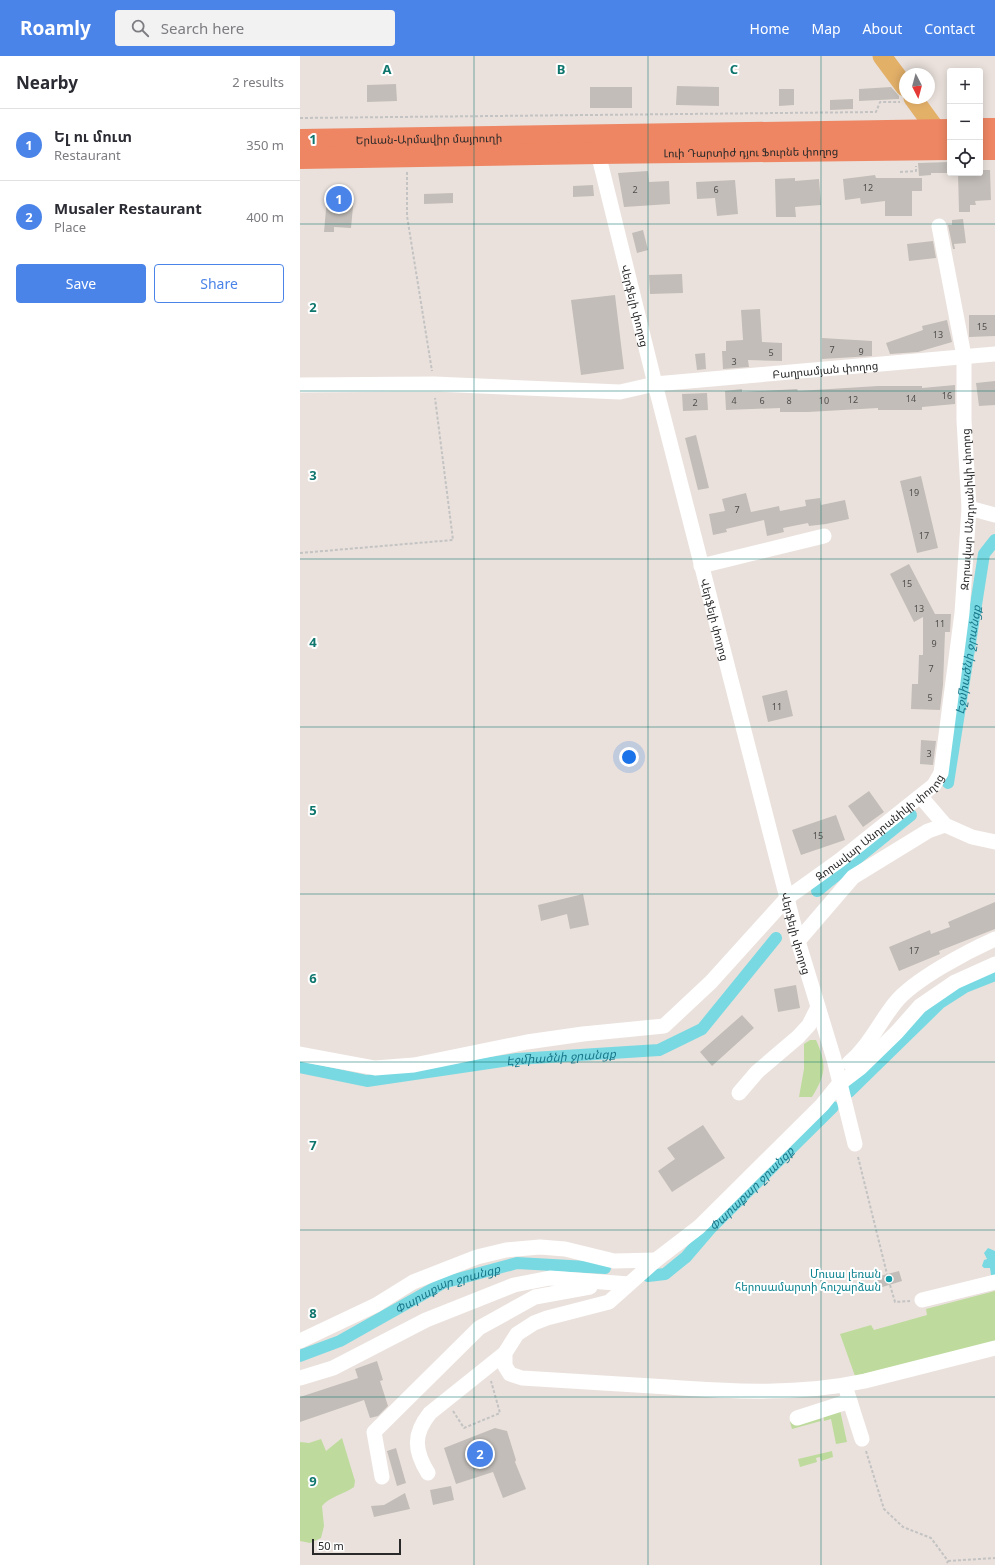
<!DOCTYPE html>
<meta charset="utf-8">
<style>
body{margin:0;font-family:"Noto Sans","Noto Sans Armenian",sans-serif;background:#f2f2f3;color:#2b2b33}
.controls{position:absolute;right:12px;top:12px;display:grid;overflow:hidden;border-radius:4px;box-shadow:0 2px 10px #0003}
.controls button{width:36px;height:36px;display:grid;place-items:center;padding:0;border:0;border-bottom:1px solid #e1e1e2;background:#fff;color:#2b2b33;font:20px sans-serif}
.compass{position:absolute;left:599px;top:12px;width:36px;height:36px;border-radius:50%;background:#fff;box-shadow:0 2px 10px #0003;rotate:174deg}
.scale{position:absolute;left:12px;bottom:10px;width:89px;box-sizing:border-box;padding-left:4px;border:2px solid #292929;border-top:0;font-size:11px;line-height:14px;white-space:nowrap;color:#292929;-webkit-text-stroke:3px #fff;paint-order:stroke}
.you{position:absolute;left:329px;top:701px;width:14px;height:14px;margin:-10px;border:3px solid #fff;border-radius:50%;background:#1a73e8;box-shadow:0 0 0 6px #1a73e833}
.badge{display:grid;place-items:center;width:26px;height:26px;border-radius:50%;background:#4b84e8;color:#fff;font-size:13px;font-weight:700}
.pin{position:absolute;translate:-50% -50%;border:2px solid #fff;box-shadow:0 1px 4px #0006}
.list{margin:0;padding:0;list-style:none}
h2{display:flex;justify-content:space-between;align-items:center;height:52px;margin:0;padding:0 16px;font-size:17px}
h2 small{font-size:13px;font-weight:400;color:#7c7c81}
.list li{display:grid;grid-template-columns:26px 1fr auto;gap:12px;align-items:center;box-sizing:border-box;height:72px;padding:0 16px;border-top:1px solid #e1e1e2}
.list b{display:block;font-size:15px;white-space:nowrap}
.list p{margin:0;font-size:13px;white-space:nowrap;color:#7c7c81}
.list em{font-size:13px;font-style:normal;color:#7c7c81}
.actions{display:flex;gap:8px;padding:12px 16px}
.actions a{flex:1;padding:9px 0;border:1px solid #4b84e8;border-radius:4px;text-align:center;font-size:14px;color:#4b84e8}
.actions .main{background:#4b84e8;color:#fff}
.icon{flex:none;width:22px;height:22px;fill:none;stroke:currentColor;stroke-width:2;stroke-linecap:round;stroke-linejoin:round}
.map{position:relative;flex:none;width:695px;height:1509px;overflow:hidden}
header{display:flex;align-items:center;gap:24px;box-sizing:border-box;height:56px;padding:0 20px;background:#4b84e8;color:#fff}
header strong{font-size:19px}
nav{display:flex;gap:22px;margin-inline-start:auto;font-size:14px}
.search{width:280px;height:36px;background:#f2f2f3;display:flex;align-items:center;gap:10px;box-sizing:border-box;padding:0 14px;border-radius:4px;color:#7c7c81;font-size:15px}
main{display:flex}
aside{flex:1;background:#fff}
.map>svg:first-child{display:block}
.green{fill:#bedb9d}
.water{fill:#79d9e2}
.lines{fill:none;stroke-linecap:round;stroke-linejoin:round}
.canal{stroke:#79d9e2;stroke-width:12}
.building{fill:#c2bdb8}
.path{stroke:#c3c3c3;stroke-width:2;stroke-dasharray:3 2;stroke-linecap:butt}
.minor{stroke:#fff;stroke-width:15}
.major{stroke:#e3b068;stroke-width:19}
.highway{stroke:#ee8663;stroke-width:22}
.grid{fill:none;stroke:#0f766e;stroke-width:1;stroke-opacity:0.55}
.culture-dot{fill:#0f9aa8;stroke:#fff;stroke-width:1.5}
.labels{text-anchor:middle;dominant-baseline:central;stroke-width:4;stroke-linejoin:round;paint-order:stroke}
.number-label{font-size:9px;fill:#4f4e4d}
.street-label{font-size:11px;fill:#292929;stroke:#fff}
.culture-label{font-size:11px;fill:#0d838f;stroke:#fff;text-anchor:end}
.water-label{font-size:12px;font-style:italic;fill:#1a798c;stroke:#fff}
.grid-label{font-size:13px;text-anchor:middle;font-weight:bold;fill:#0f766e;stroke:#fff;stroke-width:4;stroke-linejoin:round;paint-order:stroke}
</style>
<header>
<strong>Roamly</strong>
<div class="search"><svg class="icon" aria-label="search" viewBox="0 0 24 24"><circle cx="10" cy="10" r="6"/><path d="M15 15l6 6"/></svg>Search here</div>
<nav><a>Home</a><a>Map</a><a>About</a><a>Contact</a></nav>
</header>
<main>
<aside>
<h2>Nearby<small>2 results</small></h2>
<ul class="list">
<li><span class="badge">1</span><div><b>Ել ու մուտ</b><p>Restaurant</p></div><em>350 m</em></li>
<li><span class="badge">2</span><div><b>Musaler Restaurant</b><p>Place</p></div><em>400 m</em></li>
</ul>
<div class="actions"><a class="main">Save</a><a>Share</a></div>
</aside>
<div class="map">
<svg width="695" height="1509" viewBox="0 0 695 1509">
<rect width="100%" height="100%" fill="#eae1dc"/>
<path class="green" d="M510,984H516C527,1009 526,1018 512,1041H499L504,1013V988Z
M695,1235V1286L555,1320L540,1278L571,1269L574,1274L627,1259L626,1253Z
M540,1354L547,1386L536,1388L531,1363L524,1365L523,1359Z
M519,1357L521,1365L492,1373L490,1366Z
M42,1382L55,1425L54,1431C44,1438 29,1441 22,1450L24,1470L21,1482L10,1487L0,1485V1386L9,1387L21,1383L26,1395Z
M532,1395L533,1401L521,1405L520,1401L516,1402L517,1406L500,1411L498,1403Z"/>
<path class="water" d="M688,1192L695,1195V1220L691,1219L690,1212H684L682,1210L684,1204L687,1203L684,1197Z"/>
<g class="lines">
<g class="canal">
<path id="s1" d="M648,727L684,498L695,484"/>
<path d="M517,835L611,759"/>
<path id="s2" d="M0,1011L67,1025L217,1003L359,994L402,973L476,882"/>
<path d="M549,1036L640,947L665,931L695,919"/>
<path id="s3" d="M348,1220L365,1218L386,1201L410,1173L533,1051"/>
<path id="s4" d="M0,1300L40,1285L143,1227L217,1207L305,1212"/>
</g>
</g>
<path class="building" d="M96,28L97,45L67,46V29Z
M377,30L419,31V50L376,49Z
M290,31H332V52H290Z
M591,31L599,40V43L559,45V33Z
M479,33H494V49L479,50Z
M553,43V53L530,54V44Z
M650,106V117H631V119L619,120L618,107Z
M680,114H690L691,144L675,145L676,149H670V156H659L658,117H680Z
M348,115L349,126L369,125L370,148L324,151L318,117Z
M575,119L576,122H622V135H612V160H585V145L561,148L560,142L545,144L543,123Z
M495,122V125L519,123L521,149L495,151L496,161H476L475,123Z
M435,124L438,158L417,160L415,142L397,143L396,126Z
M293,129L294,140L273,141V130Z
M153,137V147L124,148V138Z
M54,140L51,172L34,171V176H24L27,142Z
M663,163L666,187L654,188L655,193H653L648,169H652V164Z
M343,174L348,194L337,197L332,177Z
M633,185L636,202L609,205L607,188Z
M382,218L383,237L350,238L349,219Z
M315,239L324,313L281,319L271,244Z
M460,253L462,286L482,287V305L448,304L449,311L423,313L422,295H426V285L443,284L441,254Z
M669,259H695V280L669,281Z
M647,264L652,286L618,296L590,298L586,287L623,274L622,270Z
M522,282L572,285V300L522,303Z
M405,297L406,313L397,314L395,298Z
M695,325V349L679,350L676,327Z
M655,329V348L622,351V354H578V352L508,356H480V352L426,354L425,335L442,333V336L497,333L498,335L578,330H622V332Z
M407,337L408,354L383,355L382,338Z
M396,379L409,432L398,434L385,382Z
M621,420L638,492L617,497L600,425Z
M446,437L451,456L479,450L480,455L506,450L505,444L520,442L521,449L545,444L549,463L526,468L509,470L508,467L483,472L484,476L467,480L464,464L426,473L427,476L413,479L409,458L425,455L422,443Z
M609,508L635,558H651L650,576H645L643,629L640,654L611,653L612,628H618L619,599H623V561L614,566L590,518Z
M487,634L493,660L468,666L462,640Z
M621,684L636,685L633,709L620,708Z
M569,735L584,756L563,771L548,750Z
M536,759L545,784L501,799L492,774Z
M283,838L289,869L270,873L267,858L241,865L238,849Z
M695,846V873L639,895L640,898L599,915L589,891L630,874L631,878L650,871L648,866Z
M496,929L500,952L478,956L474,933Z
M442,959L454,972L412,1010L400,996Z
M403,1069L425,1102L372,1136L358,1115L375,1103L367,1092Z
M599,1215L602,1225L579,1232L576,1221Z
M77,1305L83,1324L80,1325L88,1350L78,1360L70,1362L64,1344L0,1366V1341L58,1322L55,1313Z
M195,1372L207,1375L216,1404L215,1406L226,1433L203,1442L193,1416L156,1428L144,1392Z
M96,1392L106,1427L97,1430L87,1395Z
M151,1430L154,1444L133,1449L130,1434Z
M105,1437L110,1453L74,1461L71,1450L84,1449Z"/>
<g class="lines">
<path class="path" d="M0,62L576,56L580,46H600
M107,116V160L132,315
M600,116L616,115V110
M0,497L153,484L135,342
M558,1101L587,1218
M590,1229L595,1246L610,1245
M153,1355L164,1372L200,1357L191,1325
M566,1395L584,1453L603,1471L631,1482L648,1505L646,1509
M648,1505L695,1502"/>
<g class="minor">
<path id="s5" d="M298,97L355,328L498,885L534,1003L555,1088"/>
<path id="s6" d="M0,329L134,328L320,336L355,328L695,298"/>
<path d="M669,452L695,459"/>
<path d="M401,510L524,480"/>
<path d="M621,741L645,769L672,781L695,786"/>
<path d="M498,885L553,821L628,775L645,769"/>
<path d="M695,908L655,926L620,950L597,976L560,1012L539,1028L522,1049L399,1171L356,1204L309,1246L247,1262L234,1267L217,1278L205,1297V1310L210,1318L222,1322C271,1325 320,1328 368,1331C435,1336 500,1339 565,1325L695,1292"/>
<path id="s7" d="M0,998L75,1012L114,1009L227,986L283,978L364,970L411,926L487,842L540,804L634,729L641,717L662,557L669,452L664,364V300L639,170"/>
<path d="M549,1007C569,990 579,967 595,947C613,924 668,895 695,883"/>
<path d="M439,1037L457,1016L498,981L509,969L518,951"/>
<path d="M622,1244L695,1226"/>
<path d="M0,1285L76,1249L113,1226L177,1201L206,1194L240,1191L265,1193L314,1205L356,1204"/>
<path d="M0,1322L33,1312L126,1264L214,1229L250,1222L329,1228"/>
<path d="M547,1336L562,1383"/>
<path d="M497,1362L550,1345"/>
<path d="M128,1417C114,1394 113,1378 130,1357L205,1297"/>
<path d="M82,1421L74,1376L179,1272L235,1241L290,1231"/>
</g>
<path class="major" d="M582,0L605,31
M613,42L637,75"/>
<g class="highway">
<path d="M680,73H695"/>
<path id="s8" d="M0,84L650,74"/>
<path d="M680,93H695"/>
<path id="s9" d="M0,102L298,97L650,93"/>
</g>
</g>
<path class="grid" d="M174,0V1509M348,0V1509M521,0V1509M0,168H695M0,335H695M0,503H695M0,671H695M0,838H695M0,1006H695M0,1174H695M0,1341H695"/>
<circle class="culture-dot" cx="589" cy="1223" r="4"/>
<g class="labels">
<g class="number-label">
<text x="568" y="131">12</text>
<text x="335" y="133">2</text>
<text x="416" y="133">6</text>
<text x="682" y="270">15</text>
<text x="638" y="278">13</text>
<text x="532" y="293">7</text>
<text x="561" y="295">9</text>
<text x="471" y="296">5</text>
<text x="434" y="305">3</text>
<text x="647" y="339">16</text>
<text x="611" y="342">14</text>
<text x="553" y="343">12</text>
<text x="434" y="344">4</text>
<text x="462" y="344">6</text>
<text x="489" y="344">8</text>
<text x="524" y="344">10</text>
<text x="395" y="346">2</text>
<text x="614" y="436">19</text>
<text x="437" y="453">7</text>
<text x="624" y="479">17</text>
<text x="607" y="527">15</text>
<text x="619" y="552">13</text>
<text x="640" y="567">11</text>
<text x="634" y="587">9</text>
<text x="631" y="612">7</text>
<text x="630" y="641">5</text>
<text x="477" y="650">11</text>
<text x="629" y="697">3</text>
<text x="518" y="779">15</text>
<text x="614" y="894">17</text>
</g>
<g class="street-label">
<text stroke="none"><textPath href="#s8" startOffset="129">Երևան-Արմավիր մայրուղի</textPath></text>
<text stroke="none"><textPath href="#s9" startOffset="451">Լուի Դարտիժ դյու Ֆուրնե փողոց</textPath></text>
<text stroke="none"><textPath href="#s5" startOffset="157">Վերֆելի փողոց</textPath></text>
<text stroke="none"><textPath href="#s6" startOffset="527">Բաղրամյան փողոց</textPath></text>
<text stroke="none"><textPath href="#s7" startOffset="1011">Զորավար Անդրանիկի փողոց</textPath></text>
<text stroke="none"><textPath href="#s5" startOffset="481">Վերֆելի փողոց</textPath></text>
<text stroke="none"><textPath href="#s7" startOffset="663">Զորավար Անդրանիկի փողոց</textPath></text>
<text stroke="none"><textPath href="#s5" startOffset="805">Վերֆելի փողոց</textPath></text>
</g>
<g class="culture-label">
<text x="581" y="1217">Մուսա լեռան<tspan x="581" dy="13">հերոսամարտի հուշարձան</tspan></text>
</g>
<g class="water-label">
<text stroke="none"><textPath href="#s1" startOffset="125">Էջմիածնի ջրանցք</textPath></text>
<text stroke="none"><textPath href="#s2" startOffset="264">Էջմիածնի ջրանցք</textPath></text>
<text stroke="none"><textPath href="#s3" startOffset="139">Փարաքար ջրանցք</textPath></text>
<text stroke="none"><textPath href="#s4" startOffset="163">Փարաքար ջրանցք</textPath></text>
</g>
</g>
<g class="grid-label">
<text x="87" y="18">A</text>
<text x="261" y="18">B</text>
<text x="434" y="18">C</text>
<text x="13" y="88">1</text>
<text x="13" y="256">2</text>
<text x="13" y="424">3</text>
<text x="13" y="591">4</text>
<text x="13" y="759">5</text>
<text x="13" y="927">6</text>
<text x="13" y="1094">7</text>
<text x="13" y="1262">8</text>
<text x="13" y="1430">9</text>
</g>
</svg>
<div class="controls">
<button>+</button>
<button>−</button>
<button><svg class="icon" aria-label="locate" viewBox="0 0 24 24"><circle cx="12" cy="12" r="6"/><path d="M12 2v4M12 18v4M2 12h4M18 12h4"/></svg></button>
</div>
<svg class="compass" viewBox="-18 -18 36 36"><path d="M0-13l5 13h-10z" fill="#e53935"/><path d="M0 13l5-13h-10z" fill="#7c7c81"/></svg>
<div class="scale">50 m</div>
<div class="you"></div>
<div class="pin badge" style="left:39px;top:143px">1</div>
<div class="pin badge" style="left:180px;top:1398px">2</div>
</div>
</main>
